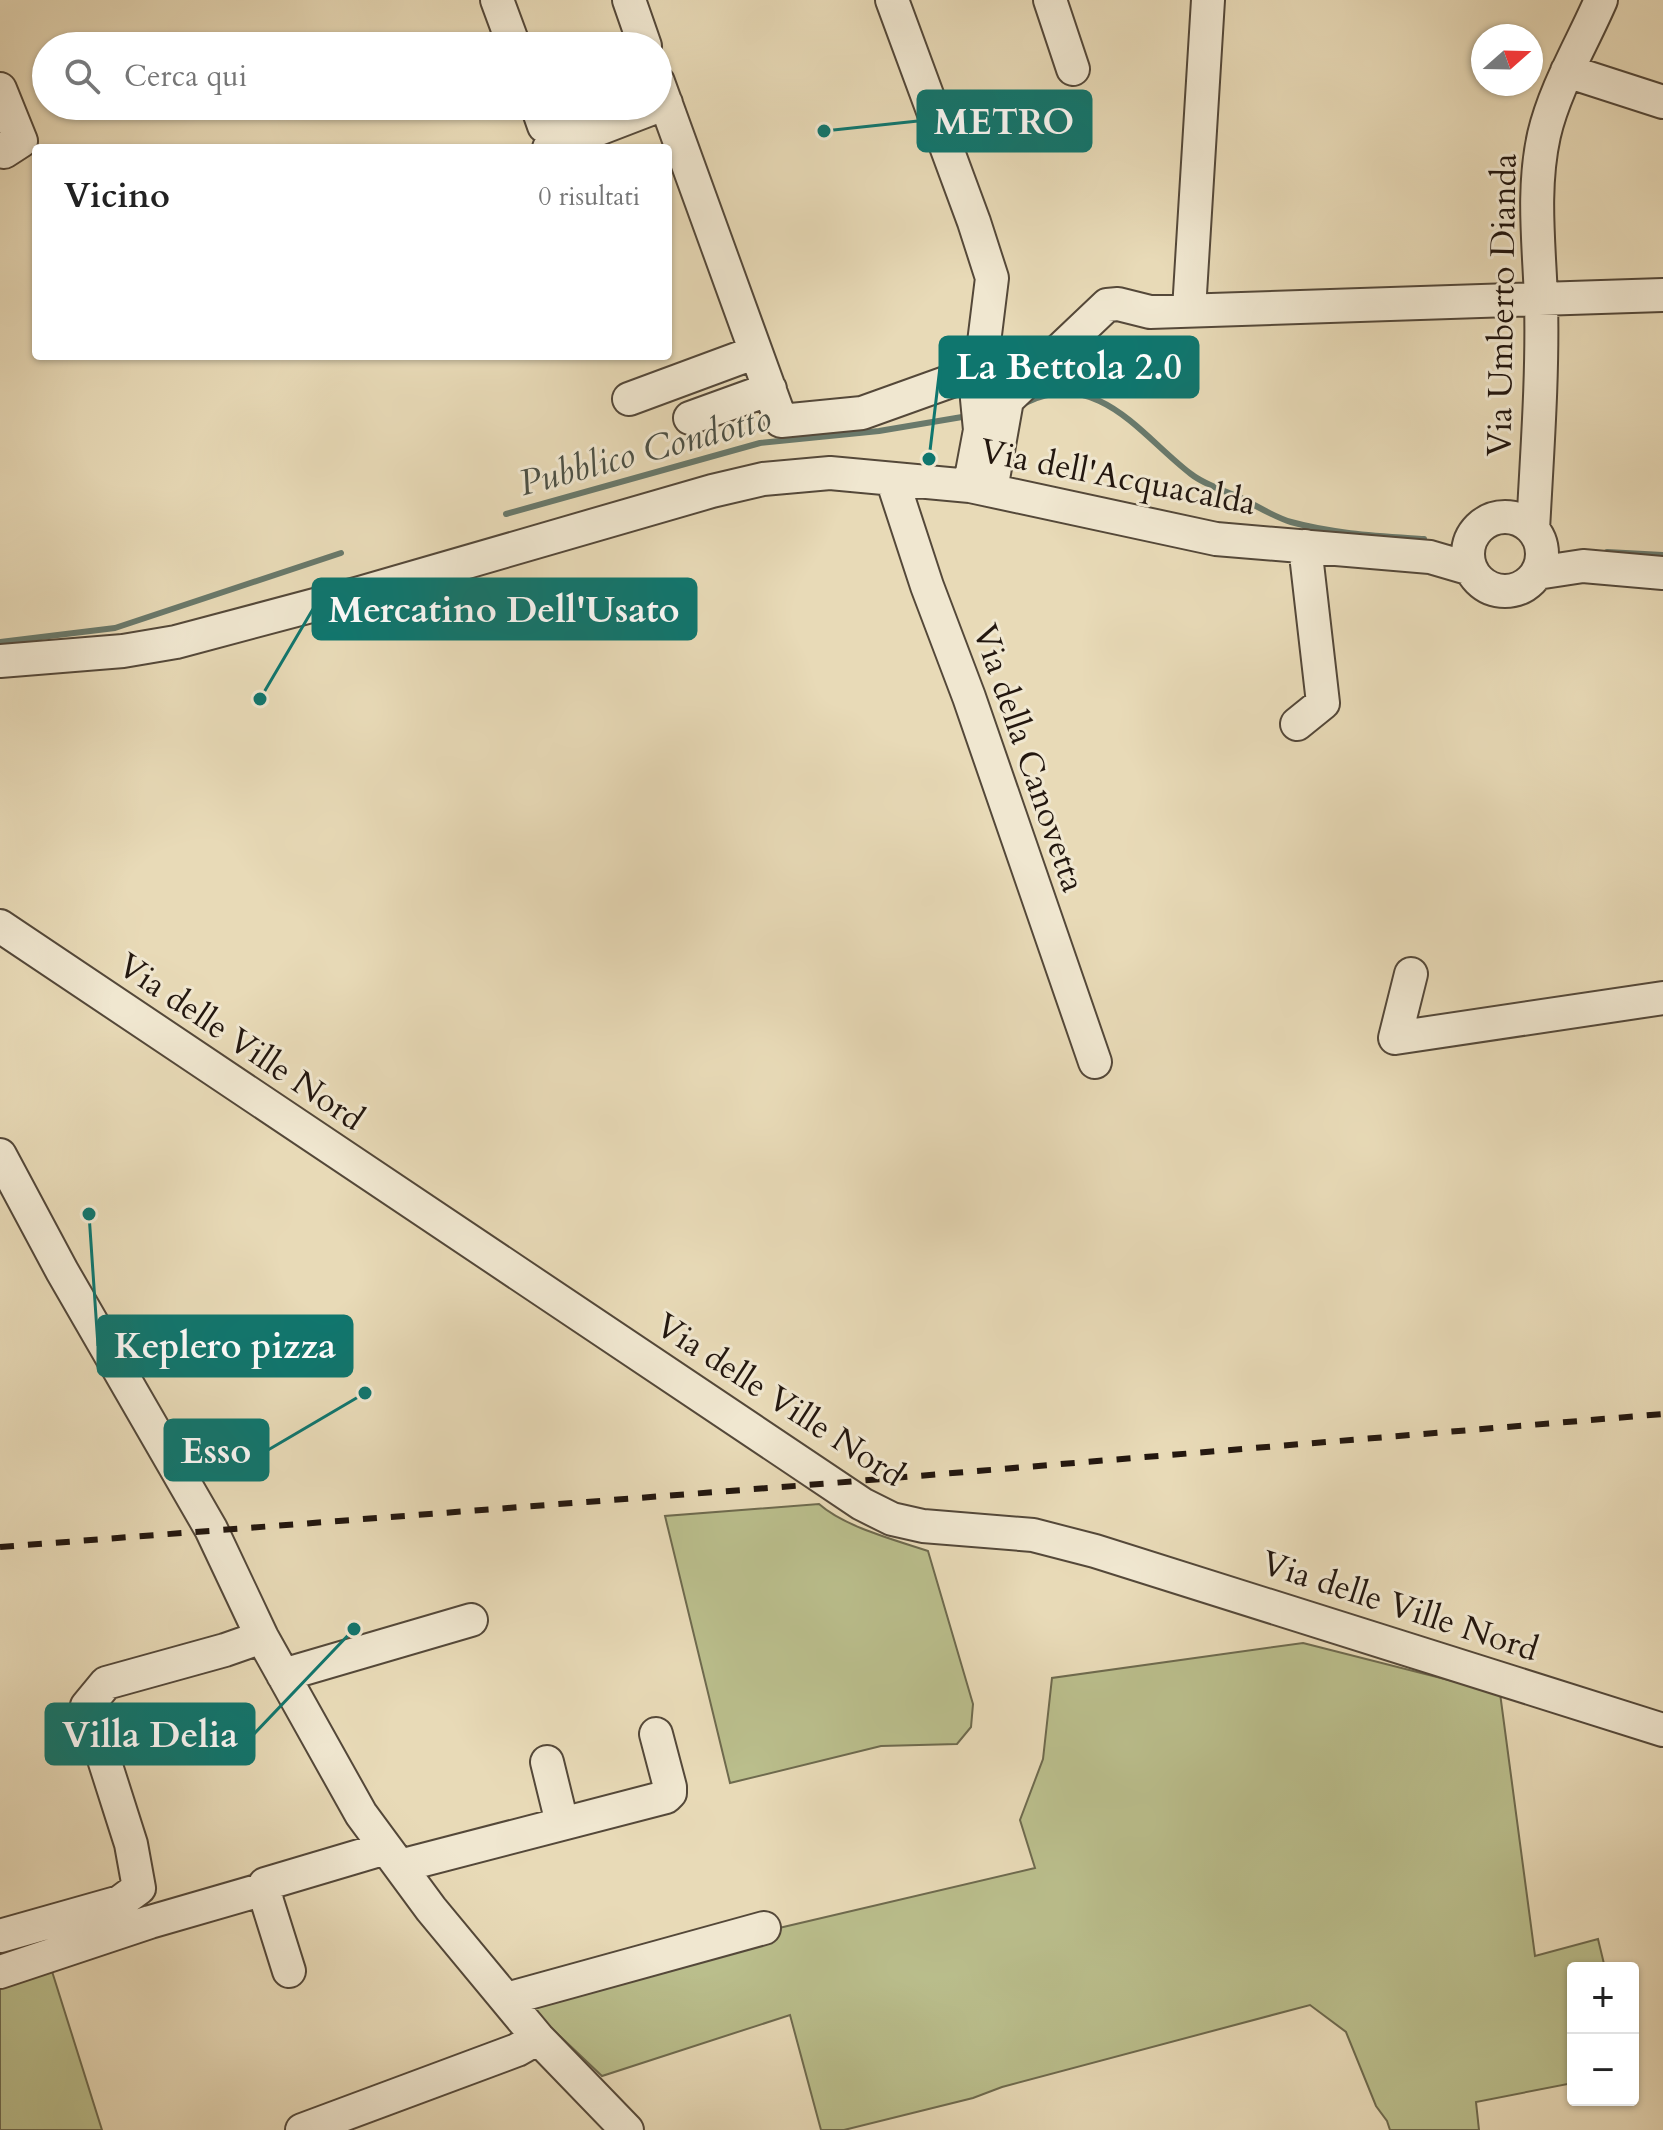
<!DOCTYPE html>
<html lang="it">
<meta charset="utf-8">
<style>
body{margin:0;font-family:Cardo,serif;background:#f2f2f2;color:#222}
.controls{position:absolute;right:24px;bottom:24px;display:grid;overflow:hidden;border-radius:8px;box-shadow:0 2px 6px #0004}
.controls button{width:72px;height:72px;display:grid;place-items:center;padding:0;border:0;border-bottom:2px solid #e0e0e0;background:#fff;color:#222;font:40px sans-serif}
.compass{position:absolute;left:1471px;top:24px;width:72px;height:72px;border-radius:50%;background:#fff;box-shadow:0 2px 6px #0004;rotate:70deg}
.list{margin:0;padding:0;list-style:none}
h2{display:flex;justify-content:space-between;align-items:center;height:104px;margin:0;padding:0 32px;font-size:34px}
h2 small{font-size:26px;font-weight:400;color:#767676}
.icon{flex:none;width:44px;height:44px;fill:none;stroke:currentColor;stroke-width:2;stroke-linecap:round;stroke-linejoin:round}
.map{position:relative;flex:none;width:1663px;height:2130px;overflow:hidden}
.search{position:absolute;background:#fff;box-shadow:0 2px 6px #0004;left:32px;top:32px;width:640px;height:88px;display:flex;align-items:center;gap:20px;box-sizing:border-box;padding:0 28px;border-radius:44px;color:#767676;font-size:30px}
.panel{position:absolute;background:#fff;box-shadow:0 2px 6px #0004;left:32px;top:144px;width:640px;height:216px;border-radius:8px}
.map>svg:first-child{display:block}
.green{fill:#babe8c;stroke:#6e6a4e;stroke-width:2}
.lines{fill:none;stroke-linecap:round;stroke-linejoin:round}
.stream{stroke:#69796b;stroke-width:6}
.minor-casing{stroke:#544839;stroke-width:36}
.minor{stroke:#f0e7d0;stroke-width:32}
.rail{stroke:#23170f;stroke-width:6;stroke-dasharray:14 14;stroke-linecap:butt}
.labels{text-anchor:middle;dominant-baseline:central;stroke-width:6;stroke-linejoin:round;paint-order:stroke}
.street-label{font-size:34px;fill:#23170f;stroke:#f0e7d0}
.water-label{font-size:36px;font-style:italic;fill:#4c5045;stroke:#f0e7d0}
.leader{fill:none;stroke:#0f766e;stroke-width:3}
.callout-dot{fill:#0f766e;stroke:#f0e7d0;stroke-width:3}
.callout{fill:#0f766e;stroke:#0f766e;stroke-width:3}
.callout-label{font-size:36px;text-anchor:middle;font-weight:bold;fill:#fff}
</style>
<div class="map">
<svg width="1663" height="2130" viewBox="0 0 1663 2130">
<rect width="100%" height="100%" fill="#e8dab7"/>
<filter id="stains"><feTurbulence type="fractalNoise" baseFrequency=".0025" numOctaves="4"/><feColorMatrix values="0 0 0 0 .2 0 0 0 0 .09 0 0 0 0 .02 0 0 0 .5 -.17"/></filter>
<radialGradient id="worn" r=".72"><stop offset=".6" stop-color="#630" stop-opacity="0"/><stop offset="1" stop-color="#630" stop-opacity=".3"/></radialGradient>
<path class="green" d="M819,1504C845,1527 895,1540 928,1551L973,1704L971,1727L957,1744L881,1746L730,1783L665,1516Z
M1303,1643L1500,1693L1535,1956L1598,1939L1605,1968H1573V2083L1476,2102L1479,2130H1390L1387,2121L1376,2106L1346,2032L1310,2005L1002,2087L973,2098L844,2130H821L790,2015L602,2076L525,2003L779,1928L1035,1868L1020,1820L1043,1759L1052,1678Z
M50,1965L102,2130H0V1980Z"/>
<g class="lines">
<path class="stream" d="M1025,403C1098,367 1141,436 1191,474C1205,485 1225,491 1241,498C1257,506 1274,517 1291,522C1334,534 1380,536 1424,539
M506,514L760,443L879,431L968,416
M1607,552L1663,555
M0,642L115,628L341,553"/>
<defs>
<path id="minor" d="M497,0L514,46
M629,0L645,46
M892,0L974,222L992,278L977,399L980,430L971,478
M1050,0L1073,69
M1567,71L1663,102
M658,82L781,421L862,413L982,370
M0,89L21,141L4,152L0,149
M537,106L544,126L585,112
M549,148L666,103
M1189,310L1208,0
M629,399L756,352
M690,418L770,389
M892,479L927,586L969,697L1095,1062
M991,490L1007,400L1107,305L1118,304L1150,312L1663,295
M1468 554a37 37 0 1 1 74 0a37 37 0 1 1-74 0Z
M1533,530C1537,453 1543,376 1541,299C1539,244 1532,189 1544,135C1555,88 1582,44 1601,0
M1537,573L1583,566L1663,573
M0,661L123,651L176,642L360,593L712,491L763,479L830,473L970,486L1216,539L1430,557L1471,569
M1297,724L1323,703L1305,546
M0,926L862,1504L892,1519L923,1526L1033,1535L1095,1551L1663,1730
M1411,974L1395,1038L1663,998
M0,1155L62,1271L211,1529L262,1637L361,1814L431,1909L538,2038L627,2130
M283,1675L471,1620
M547,1762L562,1823
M400,1866L666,1797L670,1793V1787L656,1734
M0,1936L120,1902L139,1888L131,1844L87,1706L106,1683L225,1650L262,1637
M289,1971L267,1901L265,1884L386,1848
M0,1972L150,1922L264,1889
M507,1999L764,1928
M302,2130L517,2050L538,2038"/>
</defs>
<use href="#minor" class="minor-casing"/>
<use href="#minor" class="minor"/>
<path class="rail" d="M0,1547L833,1483L1663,1414"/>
</g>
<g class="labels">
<g class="street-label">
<text transform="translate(1502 305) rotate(-89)">Via Umberto Dianda</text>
<text transform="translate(1118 477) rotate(11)">Via dell'Acquacalda</text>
<text transform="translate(1029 758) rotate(71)">Via della Canovetta</text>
<text transform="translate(241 1042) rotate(34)">Via delle Ville Nord</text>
<text transform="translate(780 1400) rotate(33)">Via delle Ville Nord</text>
<text transform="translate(1400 1606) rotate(18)">Via delle Ville Nord</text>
</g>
<g class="water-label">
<text transform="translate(645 451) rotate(-15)">Pubblico Condotto</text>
</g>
</g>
<path class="leader" d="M824 131L918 121M929 459L940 367M260 699L313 609M89 1214L98 1346M365 1393L268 1450M354 1629L254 1734"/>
<g class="callout-dot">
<circle cx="824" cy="131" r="8"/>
<circle cx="929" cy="459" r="8"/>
<circle cx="260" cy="699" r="8"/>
<circle cx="89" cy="1214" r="8"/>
<circle cx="365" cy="1393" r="8"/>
<circle cx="354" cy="1629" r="8"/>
</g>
<g class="callout">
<rect x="918" y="91" width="173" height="60" rx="8"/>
<rect x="940" y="337" width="258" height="60" rx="8"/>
<rect x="313" y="579" width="383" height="60" rx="8"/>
<rect x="98" y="1316" width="254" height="60" rx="8"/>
<rect x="165" y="1420" width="103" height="60" rx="8"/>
<rect x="46" y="1704" width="208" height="60" rx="8"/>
</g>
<g class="callout-label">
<text x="1004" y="134">METRO</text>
<text x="1069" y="379">La Bettola 2.0</text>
<text x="504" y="622">Mercatino Dell'Usato</text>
<text x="225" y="1358">Keplero pizza</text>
<text x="216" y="1463">Esso</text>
<text x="150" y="1747">Villa Delia</text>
</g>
<rect width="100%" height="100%" filter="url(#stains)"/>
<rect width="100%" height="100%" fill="url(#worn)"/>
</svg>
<div class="controls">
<button>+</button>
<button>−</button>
</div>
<svg class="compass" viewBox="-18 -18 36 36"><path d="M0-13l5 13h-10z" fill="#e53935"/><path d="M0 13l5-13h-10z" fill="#767676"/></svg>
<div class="search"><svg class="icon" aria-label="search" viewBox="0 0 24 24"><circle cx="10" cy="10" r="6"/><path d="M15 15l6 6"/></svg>Cerca qui</div>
<section class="panel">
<h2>Vicino<small>0 risultati</small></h2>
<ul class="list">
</ul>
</section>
</div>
